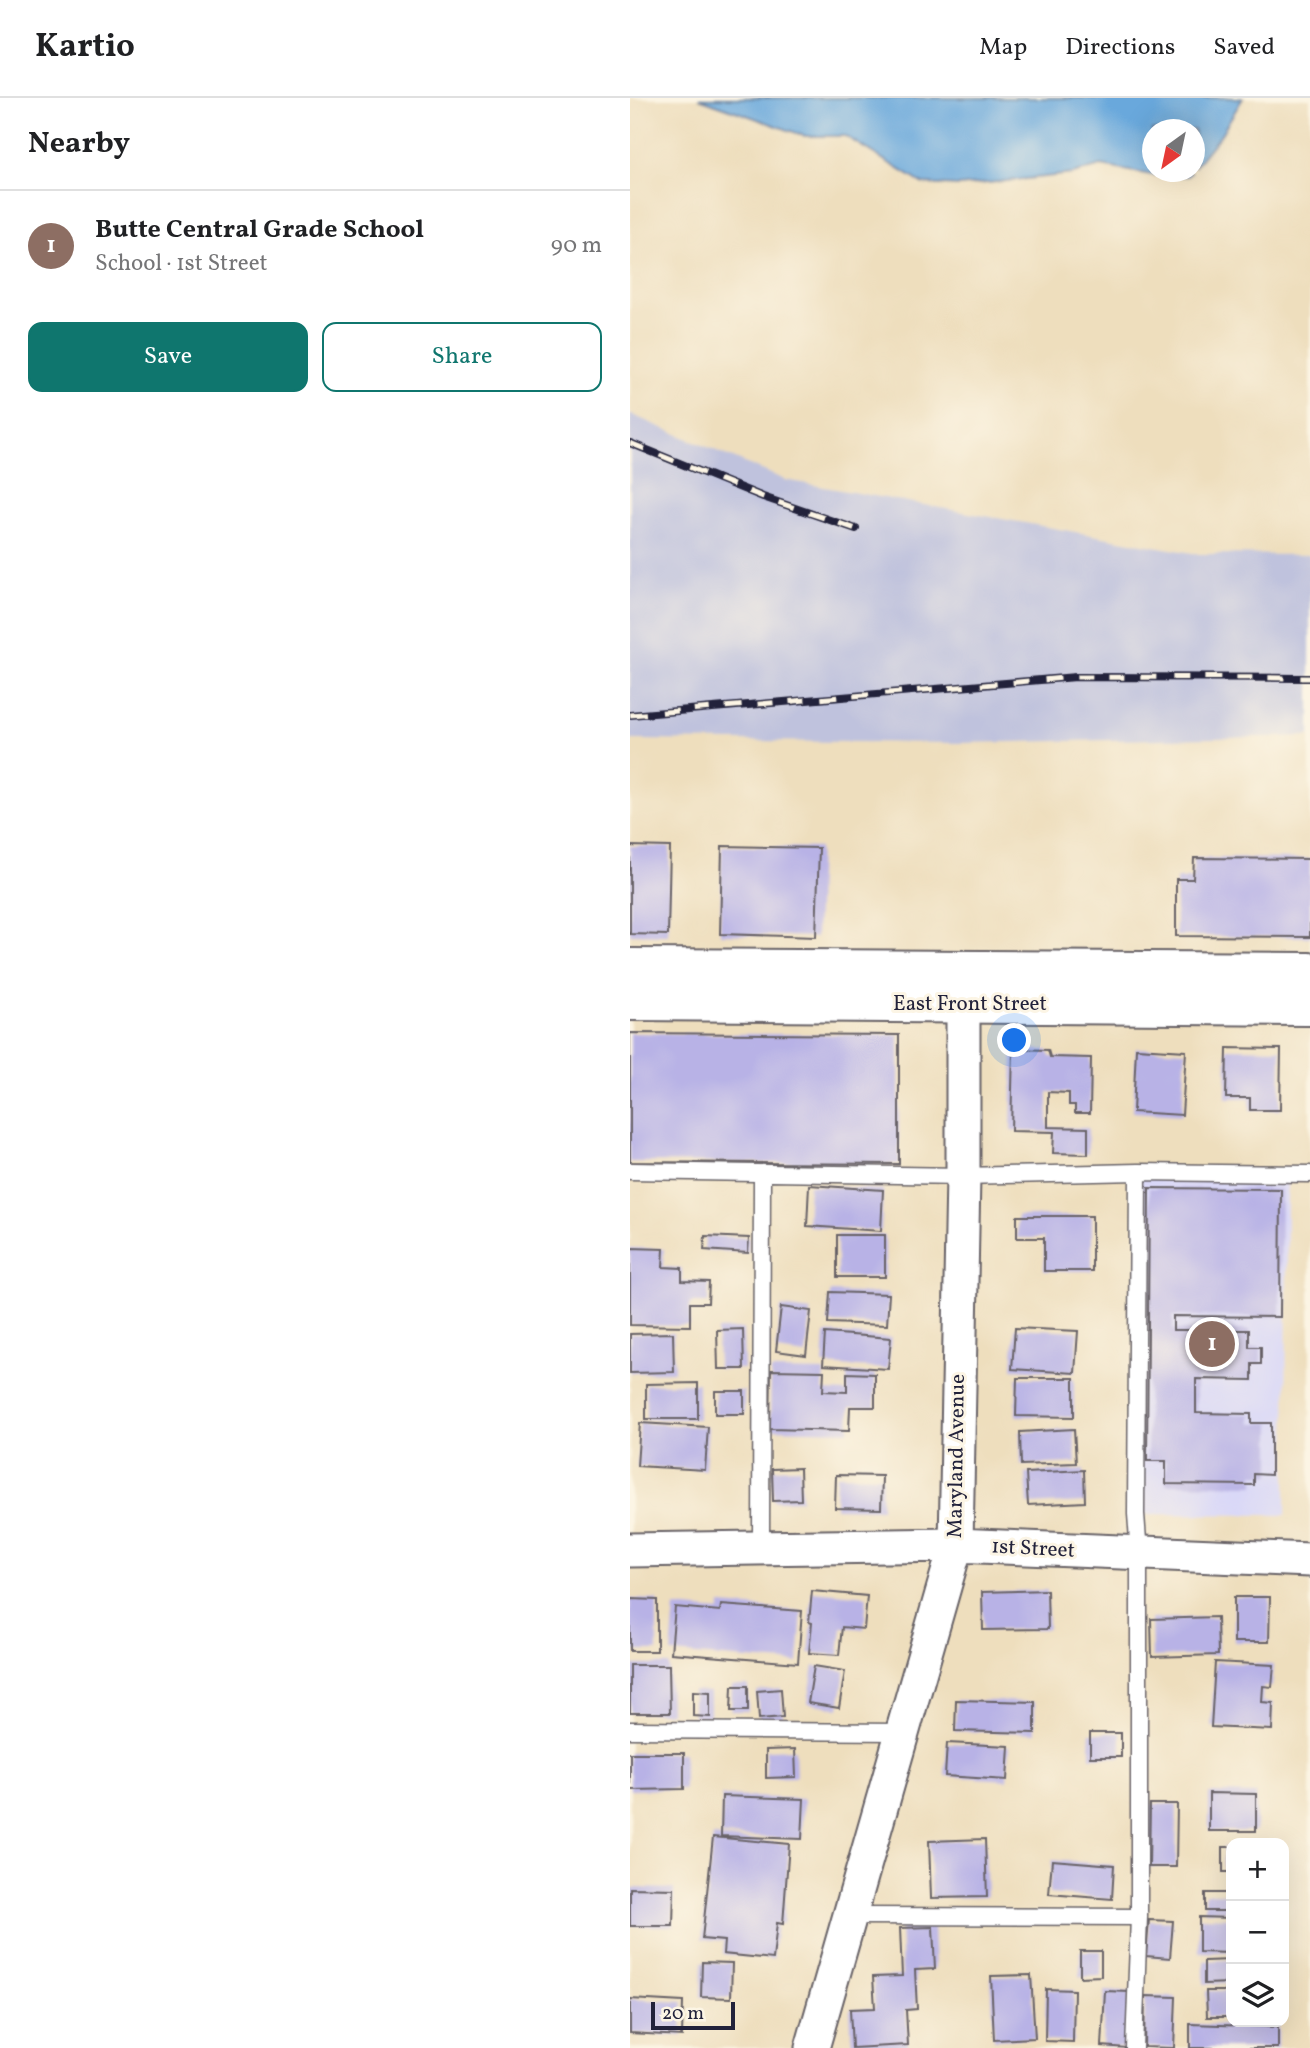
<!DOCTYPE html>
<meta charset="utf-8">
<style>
body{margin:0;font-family:Vollkorn,serif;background:#f6f6f6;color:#202124}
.controls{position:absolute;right:21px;bottom:21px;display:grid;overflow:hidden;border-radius:14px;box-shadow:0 7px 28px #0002}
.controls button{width:63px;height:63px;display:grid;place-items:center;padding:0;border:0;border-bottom:2px solid #e0e0e0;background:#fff;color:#202124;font:35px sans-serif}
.compass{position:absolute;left:512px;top:21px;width:63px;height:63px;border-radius:50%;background:#fff;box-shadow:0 7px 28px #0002;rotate:213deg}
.scale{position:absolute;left:21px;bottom:18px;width:84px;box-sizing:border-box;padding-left:7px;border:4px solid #22223b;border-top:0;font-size:19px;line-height:24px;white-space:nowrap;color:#22223b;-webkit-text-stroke:5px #fcf5e5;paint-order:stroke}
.you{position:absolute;left:385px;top:943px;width:24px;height:24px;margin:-18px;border:5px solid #fff;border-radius:50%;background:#1a73e8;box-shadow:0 0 0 10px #1a73e833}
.badge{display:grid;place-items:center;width:46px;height:46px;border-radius:50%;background:#0f766e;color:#fff;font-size:23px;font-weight:700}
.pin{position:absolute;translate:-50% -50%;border:4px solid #fff;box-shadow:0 2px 7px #0006}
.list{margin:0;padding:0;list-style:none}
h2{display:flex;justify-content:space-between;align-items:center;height:91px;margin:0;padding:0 28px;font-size:30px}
h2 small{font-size:23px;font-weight:400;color:#757577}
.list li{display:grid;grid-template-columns:46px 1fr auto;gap:21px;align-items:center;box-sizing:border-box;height:112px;padding:0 28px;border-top:2px solid #e0e0e0}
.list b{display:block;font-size:26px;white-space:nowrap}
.list p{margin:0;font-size:23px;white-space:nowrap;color:#757577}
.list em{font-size:23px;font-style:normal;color:#757577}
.actions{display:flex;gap:14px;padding:21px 28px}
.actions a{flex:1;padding:16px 0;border:2px solid #0f766e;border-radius:14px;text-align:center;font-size:24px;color:#0f766e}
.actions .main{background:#0f766e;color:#fff}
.icon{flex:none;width:38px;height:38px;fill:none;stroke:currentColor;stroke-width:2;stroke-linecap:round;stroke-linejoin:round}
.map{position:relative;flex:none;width:680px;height:1950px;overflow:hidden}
header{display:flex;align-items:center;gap:42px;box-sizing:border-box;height:98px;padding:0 35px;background:#fff;border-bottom:2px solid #e0e0e0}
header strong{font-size:33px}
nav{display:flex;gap:38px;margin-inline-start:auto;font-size:24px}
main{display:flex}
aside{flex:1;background:#fff}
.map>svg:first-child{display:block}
.built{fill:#d8d7f8}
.industrial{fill:#bfc2dd}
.water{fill:#69a8dc;stroke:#46658c;stroke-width:2}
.building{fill:#b8b2e6}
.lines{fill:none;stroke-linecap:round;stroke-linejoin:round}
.lane-casing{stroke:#696468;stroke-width:19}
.street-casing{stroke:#696468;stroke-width:37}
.primary-casing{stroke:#696468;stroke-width:42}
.lane{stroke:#fff;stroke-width:16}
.street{stroke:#fff;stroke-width:33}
.primary{stroke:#fff;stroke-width:38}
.rail-casing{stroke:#22223b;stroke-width:8}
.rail{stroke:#fcf5e5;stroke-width:5;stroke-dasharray:16;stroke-linecap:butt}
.labels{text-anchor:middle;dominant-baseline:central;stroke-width:6;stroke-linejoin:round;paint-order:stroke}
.street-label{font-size:21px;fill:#22223b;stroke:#fcf5e5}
</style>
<header>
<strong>Kartio</strong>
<nav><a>Map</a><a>Directions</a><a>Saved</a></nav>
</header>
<main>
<aside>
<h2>Nearby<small></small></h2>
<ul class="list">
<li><span class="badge" style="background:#8d6e63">1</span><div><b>Butte Central Grade School</b><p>School · 1st Street</p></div><em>90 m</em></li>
</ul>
<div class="actions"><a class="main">Save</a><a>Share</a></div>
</aside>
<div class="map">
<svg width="680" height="1950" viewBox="0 0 680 1950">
<rect width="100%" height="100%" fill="#fcf5e5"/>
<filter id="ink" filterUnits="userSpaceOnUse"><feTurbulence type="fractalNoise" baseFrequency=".0143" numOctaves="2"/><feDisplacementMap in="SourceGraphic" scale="14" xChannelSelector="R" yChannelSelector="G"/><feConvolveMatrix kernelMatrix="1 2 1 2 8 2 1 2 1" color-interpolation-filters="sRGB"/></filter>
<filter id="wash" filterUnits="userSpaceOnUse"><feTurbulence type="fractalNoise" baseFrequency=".00686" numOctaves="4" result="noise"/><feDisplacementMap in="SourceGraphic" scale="28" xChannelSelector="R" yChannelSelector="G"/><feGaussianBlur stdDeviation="1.57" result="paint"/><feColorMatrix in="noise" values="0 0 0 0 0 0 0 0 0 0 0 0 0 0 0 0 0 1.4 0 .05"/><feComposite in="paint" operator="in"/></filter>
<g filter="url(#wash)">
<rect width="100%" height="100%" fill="#eedebd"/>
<path class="built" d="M508,1074L657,1075L656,1417L506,1416Z"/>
<path class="industrial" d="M0,316L155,382L568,456L680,457V638L329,645L0,642Z"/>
<path class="water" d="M69,0H613L591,36L565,68L564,32H522V74H561L558,78L522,77L471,68L443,76L329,88L293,86L215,38H175Z"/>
<g id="blocks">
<path class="building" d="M0,748L40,749L38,837L0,836Z
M92,748L189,750L186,839L90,836Z
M564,760L680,761V839L546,838V781H563Z
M0,935L269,937V1066L0,1064Z
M506,950L556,953L552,1017L503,1014Z
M597,950L651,951L650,1012H620V1000H596Z
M383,951L418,952L420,959L461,960L460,1015H445V1007H439V995L418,994V1029L458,1030V1056L423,1055L424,1034L381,1033Z
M179,1087L253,1092L251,1133L177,1128Z
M519,1090L651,1091L650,1219L543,1218V1232H619V1249H631V1266H622V1282L566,1281V1315L621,1316V1325H641V1377L624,1376V1387L536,1386V1363H517Z
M387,1118H462V1173H414V1140H387Z
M207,1137H255V1179H207Z
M75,1138L119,1140L118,1155L74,1152Z
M0,1150L34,1151L33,1169L52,1170V1183L79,1184L78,1205H60V1228L0,1227Z
M200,1194L259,1196L257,1227L198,1225Z
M151,1209L181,1213L176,1257L146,1253Z
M385,1230L448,1233L445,1275L382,1271Z
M113,1231L114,1271H88L87,1232Z
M43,1235L44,1274L0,1275V1236Z
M195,1235L261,1240L258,1271L193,1267Z
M141,1272L194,1273L193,1293L217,1294V1275L245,1276V1309H220L219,1333L140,1331Z
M387,1280H444V1319L386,1318Z
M68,1285V1321H16V1286Z
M85,1293H114V1316H85Z
M10,1325L78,1329L75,1372L7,1368Z
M444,1331L446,1365L391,1367L390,1334Z
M170,1370L171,1402L143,1403L142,1371Z
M454,1372L455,1404L398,1407L396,1375Z
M206,1377L252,1378L251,1411L205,1410Z
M417,1492L418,1531L353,1532L352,1494Z
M182,1493L237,1498L234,1531L212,1529L209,1557L179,1555L182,1525L179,1524Z
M604,1499H640L639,1544H604Z
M0,1501L27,1502V1553H0Z
M91,1507L172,1513L168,1565L41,1555L45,1509L90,1513Z
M587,1519L588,1557L522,1559L521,1521Z
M585,1564L644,1567L642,1589L633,1588L632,1604L643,1605L642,1632L581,1629Z
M0,1567H39L40,1615H0Z
M184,1568L215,1573L209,1610L178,1605Z
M102,1588H118V1613H101Z
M151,1591L153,1619L129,1621L127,1593Z
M63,1593L80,1594V1619L63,1618Z
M326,1602L405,1604V1635L325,1633Z
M460,1635H491V1659H460Z
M317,1645L379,1648L377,1682L315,1678Z
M165,1651L166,1679L136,1680V1652Z
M0,1655H54V1691L0,1692Z
M579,1695L626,1696V1733H579Z
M92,1698L174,1701L172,1741L91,1738Z
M520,1706H547L546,1769H519Z
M83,1739L159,1746L153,1826L147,1825L143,1861L93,1856L94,1843L72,1841Z
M355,1741L357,1799L301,1800L299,1743Z
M593,1749H601V1774H593Z
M422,1762L484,1767L482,1801L419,1796Z
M0,1790L44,1791L43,1828H0Z
M575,1795H601V1813H575Z
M569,1819L601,1820V1855L569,1854Z
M519,1822L543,1823L540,1860L516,1858Z
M303,1829L305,1871L285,1872L287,1911L276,1912L278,1947L222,1950L220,1911L245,1910L243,1879L272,1878L270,1830Z
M450,1853H471V1878L450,1879Z
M601,1862V1885L574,1886V1863Z
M72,1864L102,1865L101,1900L71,1899Z
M401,1877L405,1940L364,1942L361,1878Z
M416,1891L444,1892L443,1944L415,1943Z
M475,1893L500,1894L497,1950L472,1948Z
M576,1893H601V1919H577Z
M515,1898L546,1899L544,1950L514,1949Z
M0,1901L53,1904L52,1938L0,1935Z
M560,1926L648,1929V1950H560Z"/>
</g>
</g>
<g filter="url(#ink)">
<use href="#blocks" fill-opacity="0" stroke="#696468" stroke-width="2"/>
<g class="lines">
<defs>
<path id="lane" d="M0,1073L333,1078L508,1074L680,1076
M131,1450L132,1075
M0,1632L272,1634
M220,1818L509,1819V1456L506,1416L508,1074
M504,1950L509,1819"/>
<path id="street" d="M0,1452L326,1447L680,1462
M182,1950L326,1447L333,1078V881"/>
<path id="primary" d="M0,870L680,874
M0,903L680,908"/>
</defs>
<use href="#lane" class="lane-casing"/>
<use href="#street" class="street-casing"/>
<use href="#primary" class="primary-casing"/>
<use href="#lane" class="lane"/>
<use href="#street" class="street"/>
<use href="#primary" class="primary"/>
<defs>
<path id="rail" d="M0,345L133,399L226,431
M0,617L446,579L680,580"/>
</defs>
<use href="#rail" class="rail-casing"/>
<use href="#rail" class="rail"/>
</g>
</g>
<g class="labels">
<g class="street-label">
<text x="340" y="906">East Front Street</text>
<text transform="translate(327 1358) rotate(-89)">Maryland Avenue</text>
<text transform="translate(403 1451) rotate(3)">1st Street</text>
</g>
</g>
</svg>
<div class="controls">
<button>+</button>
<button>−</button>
<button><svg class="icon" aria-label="layers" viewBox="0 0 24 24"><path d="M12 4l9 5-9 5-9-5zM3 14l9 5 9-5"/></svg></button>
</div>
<svg class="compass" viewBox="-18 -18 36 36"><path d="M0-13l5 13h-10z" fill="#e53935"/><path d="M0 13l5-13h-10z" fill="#757577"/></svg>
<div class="scale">20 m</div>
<div class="you"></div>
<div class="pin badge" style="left:582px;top:1246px;background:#8d6e63">1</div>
</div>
</main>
